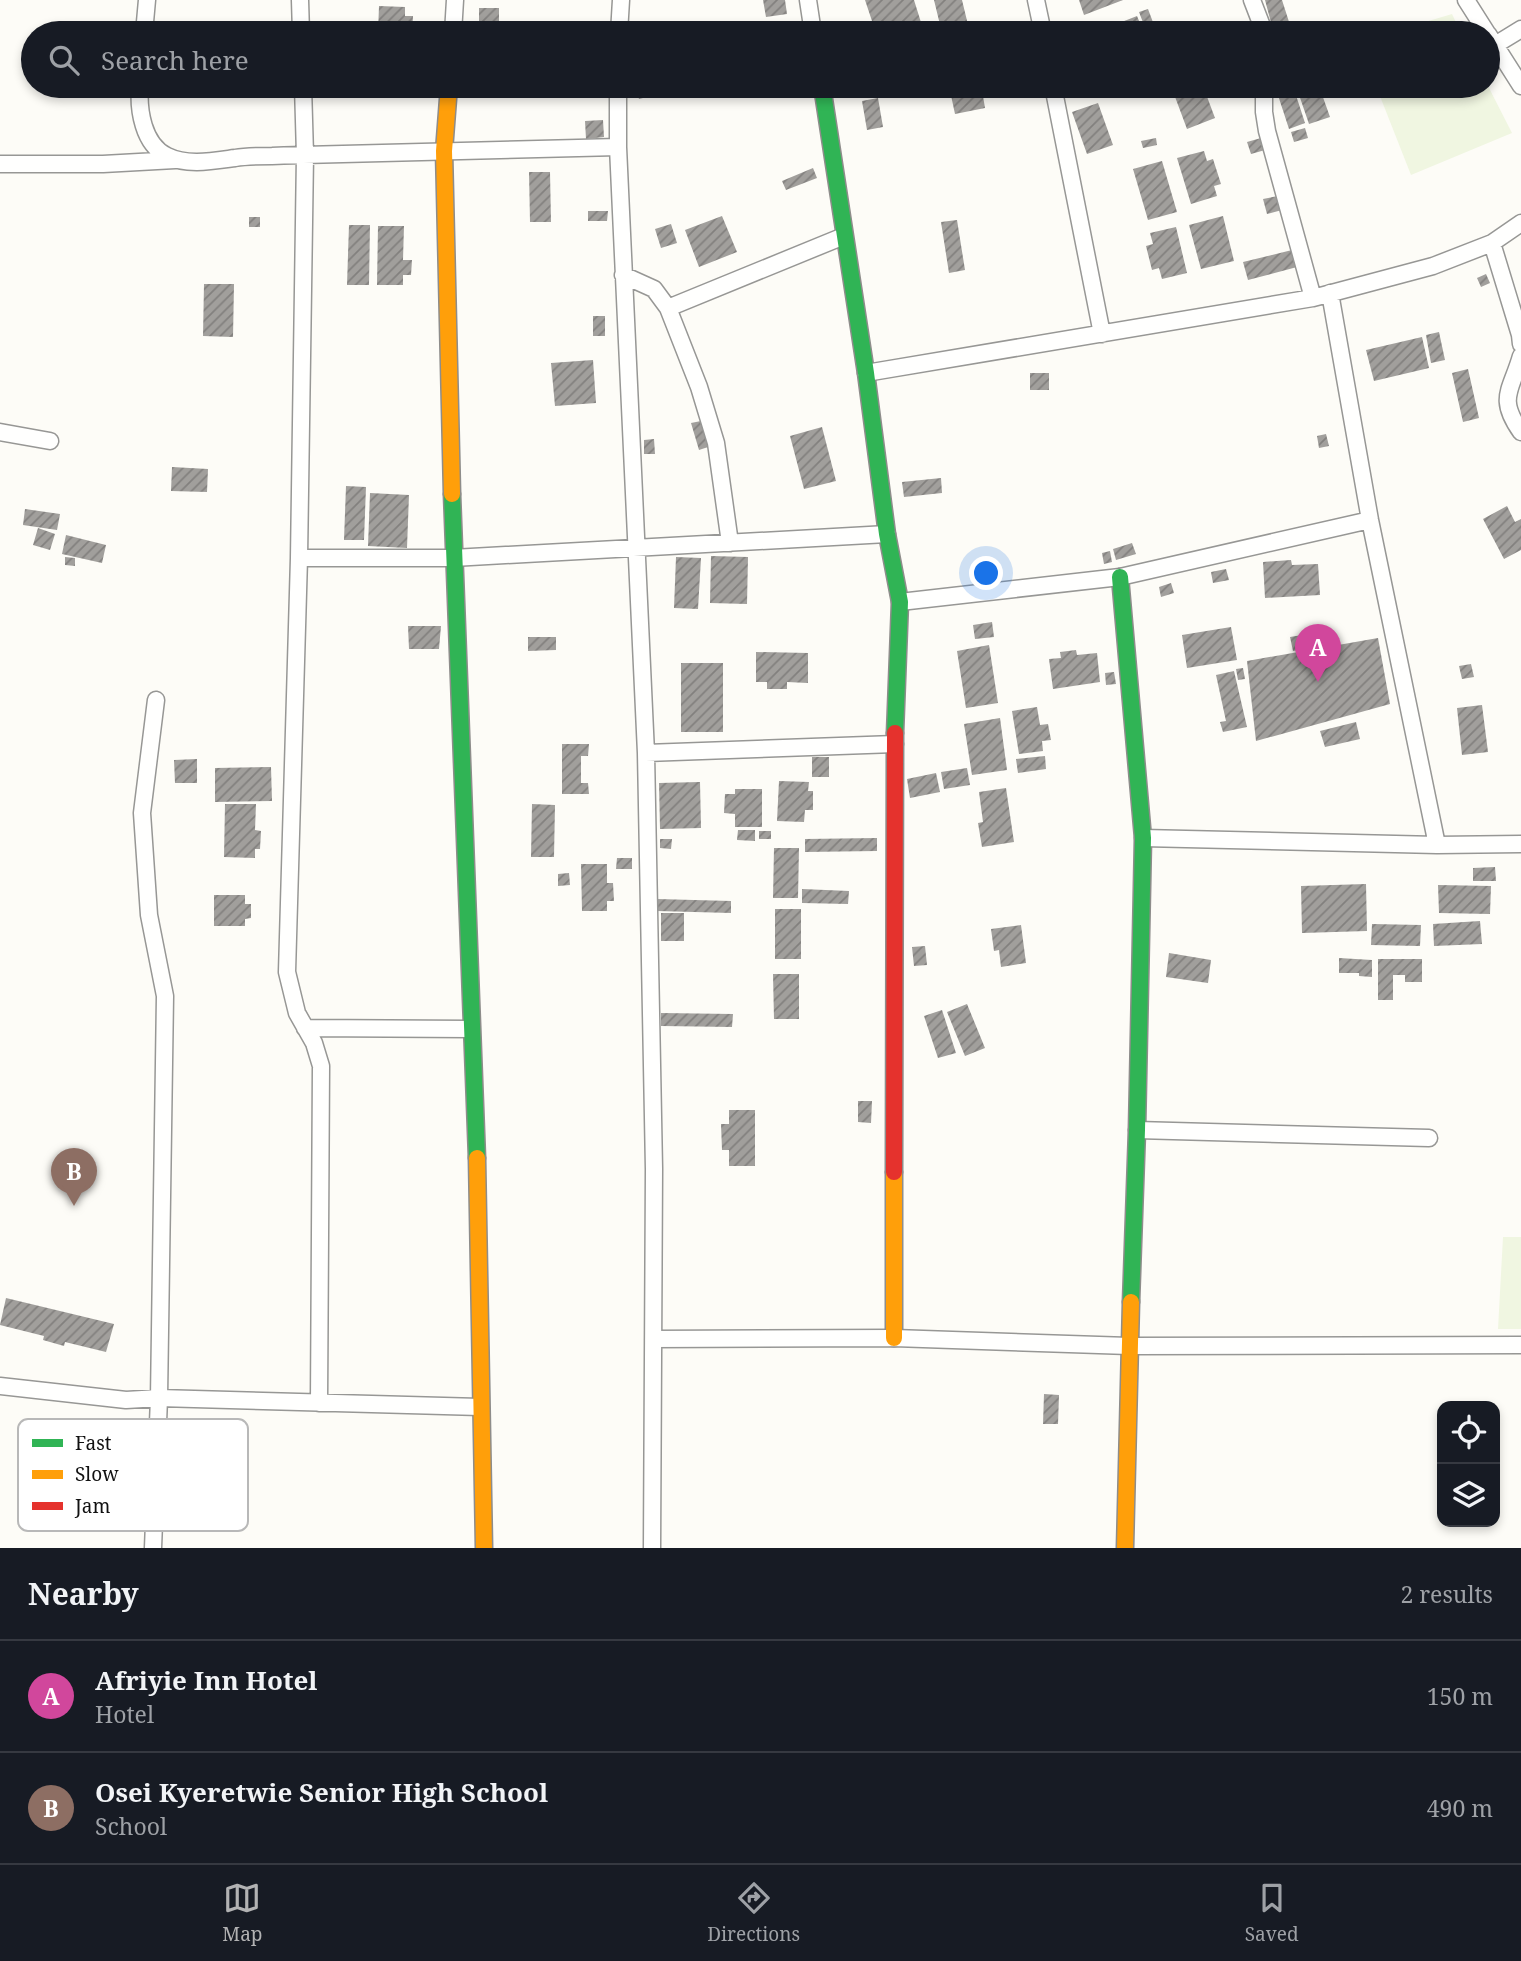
<!DOCTYPE html>
<style>
body{margin:0;font-family:"Noto Serif",serif;background:#242831;color:#f1f3f6}
.controls{position:absolute;right:21px;bottom:21px;display:grid;overflow:hidden;border-radius:14px;box-shadow:0 4px 10px #0003}
.controls button{width:63px;height:63px;display:grid;place-items:center;padding:0;border:0;border-bottom:2px solid #363941;background:#171b24;color:#f1f3f6;font:35px sans-serif}
.you{position:absolute;left:987px;top:574px;width:24px;height:24px;margin:-18px;border:5px solid #fff;border-radius:50%;background:#1a73e8;box-shadow:0 0 0 10px #1a73e833}
.badge{display:grid;place-items:center;width:46px;height:46px;border-radius:50%;background:#b2b2b3;color:#fff;font-size:23px;font-weight:700}
.pin{position:absolute;translate:-50% -58px;filter:drop-shadow(0 2px 4px #0008)}
.pin::after{content:'';position:absolute;top:37px;width:24px;height:21px;background:inherit;clip-path:polygon(0 0,100% 0,50% 100%)}
.list{margin:0;padding:0;list-style:none}
h2{display:flex;justify-content:space-between;align-items:center;height:91px;margin:0;padding:0 28px;font-size:30px}
h2 small{font-size:23px;font-weight:400;color:#9ea1a6}
.list li{display:grid;grid-template-columns:46px 1fr auto;gap:21px;align-items:center;box-sizing:border-box;height:112px;padding:0 28px;border-top:2px solid #363941}
.list b{display:block;font-size:26px;white-space:nowrap}
.list p{margin:0;font-size:23px;white-space:nowrap;color:#9ea1a6}
.list em{font-size:23px;font-style:normal;color:#9ea1a6}
.icon{flex:none;width:38px;height:38px;fill:none;stroke:currentColor;stroke-width:2;stroke-linecap:round;stroke-linejoin:round}
.map{position:relative;flex:none;width:1521px;height:1548px;overflow:hidden}
.search{position:absolute;background:#171b24;box-shadow:0 4px 10px #0003;left:21px;right:21px;top:21px;height:77px;display:flex;align-items:center;gap:18px;box-sizing:border-box;padding:0 24px;border-radius:38px;color:#9ea1a6;font-size:26px}
.sheet{height:315px;background:#171b24}
nav{display:flex;justify-content:space-around;align-items:center;box-sizing:border-box;height:98px;border-top:2px solid #363941;background:#171b24;font-size:19px;color:#9ea1a6}
nav a{display:grid;justify-items:center;gap:4px}
nav .on{color:#b2b2b3}
.map>svg:first-child{display:block}
.pitch{fill:#f0f6e1}
.building{fill:url(#building-hatch)}
.lines{fill:none;stroke-linecap:round;stroke-linejoin:round}
.street-casing{stroke:#979795;stroke-width:19}
.fast-casing{stroke:#8e8d8b;stroke-width:19}
.slow-casing{stroke:#8e8d8b;stroke-width:19}
.jam-casing{stroke:#8e8d8b;stroke-width:19}
.street{stroke:#fffffe;stroke-width:16}
.fast{stroke:#30b455;stroke-width:16}
.slow{stroke:#ff9f0a;stroke-width:16}
.jam{stroke:#e5322d;stroke-width:16}
.key{fill:#fff;stroke:#b8b8b8;stroke-width:2}
.key-label{font-size:19px;fill:#111}
</style>
<div class="map">
<svg width="1521" height="1548" viewBox="0 0 1521 1548">
<defs>
<pattern id="building-hatch" width="6" height="6" patternUnits="userSpaceOnUse" patternTransform="scale(1.75)"><rect width="6" height="6" fill="#a19f9c"/><path d="M-1 1l2-2M0 6l6-6M5 7l2-2" fill="none" stroke="#82807e"/></pattern>
</defs>
<rect width="100%" height="100%" fill="#fdfcf7"/>
<path class="pitch" d="M1452,14L1461,33H1388Z
M1376,86H1488L1512,133L1411,175Z
M1503,1237H1521V1329H1498Z"/>
<path class="building" d="M763,0H785L787,14L766,17Z
M865,0H914L924,32L876,33Z
M934,0H962L969,29L950,33H942Z
M1079,0H1123L1084,15Z
M1265,0H1282L1290,25L1273,30Z
M379,6L405,7V16H413L412,33H378Z
M479,8H499V27H479Z
M1148,9L1157,33H1147L1139,12Z
M1137,16L1144,33H1112L1109,27Z
M635,86H653L655,95L639,99Z
M949,86H986L987,89L982,90L985,108L955,114Z
M1081,86H1088L1090,92L1080,96L1076,88Z
M1171,86H1203L1215,118L1187,129Z
M1275,86H1293L1305,123L1289,129Z
M1296,86H1319L1330,117L1309,124Z
M878,98L883,127L867,130L862,101Z
M1098,103L1113,145L1087,154L1072,112Z
M603,120L604,137L586,139L585,121Z
M1305,128L1308,138L1294,142L1291,132Z
M1156,138L1157,145L1143,148L1141,141Z
M1261,138L1265,150L1251,154L1247,142Z
M1204,151L1207,161L1213,159L1221,184L1214,186L1217,196L1191,204L1177,158Z
M1162,161L1177,212L1148,220L1133,169Z
M813,168L817,178L786,190L782,181Z
M529,172H550L551,222H530Z
M1278,196L1282,210L1267,214L1263,199Z
M588,211H608L607,221H588Z
M722,216L737,252L699,267L685,230Z
M1223,216L1234,261L1201,269L1189,225Z
M249,217H260V227H249Z
M957,220L965,270L949,273L941,222Z
M671,224L677,243L661,248L655,229Z
M349,225H370L369,285H347Z
M378,226H404L403,260H412L411,275H403V285H377Z
M1176,227L1187,273L1162,279L1159,268L1152,270L1146,246L1153,244L1150,233Z
M1292,250L1297,267L1248,280L1243,262Z
M1486,274L1490,283L1481,287L1477,278Z
M204,284H234L233,337L203,336Z
M593,316H605V336H593Z
M1439,332L1445,360L1431,363L1426,335Z
M1422,337L1429,368L1374,381L1366,350Z
M593,360L596,403L555,406L551,363Z
M1468,369L1479,418L1463,422L1452,373Z
M1030,373H1049V390H1030Z
M701,421L708,447L699,450L691,423Z
M822,427L836,481L804,489L790,436Z
M1326,434L1329,446L1319,448L1317,436Z
M654,439L655,454H644V440Z
M172,467L208,469L207,492L171,491Z
M941,478L942,493L904,497L902,482Z
M346,486L366,487L364,540H344Z
M370,493L409,495L407,548L368,546Z
M1507,506L1515,522L1521,519V550L1504,559L1483,519Z
M25,509L60,514L57,530L23,525Z
M38,528L55,534L50,550L33,545Z
M66,535L106,545L102,563L62,554Z
M1132,543L1136,554L1116,560L1113,549Z
M1110,551L1112,562L1104,564L1102,553Z
M711,556L748,557L747,604L710,603Z
M65,557L75,558V566L65,565Z
M676,557L701,558L698,609L674,608Z
M1291,560L1292,565L1318,564L1320,595L1265,598L1263,562Z
M1226,569L1229,580L1213,583L1211,572Z
M1171,583L1174,593L1161,597L1159,587Z
M992,622L994,637L975,639L973,625Z
M408,626H441L439,649H409Z
M1231,627L1237,660L1187,668L1182,635Z
M1332,630L1334,644L1293,651L1290,637Z
M528,637H556V650L528,651Z
M1378,638L1390,704L1256,741L1247,661Z
M989,645L998,703L966,708L957,651Z
M1076,650L1077,655L1097,653L1100,682L1053,689L1049,659L1061,658L1060,652Z
M756,652L808,653V683L787,682V689H767V682H756Z
M681,663H723V732H681Z
M1471,664L1474,677L1462,679L1459,666Z
M1243,668L1245,679L1238,680L1236,669Z
M1234,671L1247,727L1223,732L1220,722L1226,721L1216,675Z
M1114,672L1116,684L1106,685L1105,673Z
M1482,705L1488,752L1462,755L1457,708Z
M1037,707L1040,725L1048,724L1051,740L1042,741L1043,751L1019,754L1012,711Z
M1000,718L1007,770L972,775L964,724Z
M1356,722L1360,739L1325,747L1320,731Z
M562,744H589L588,756H581V783H588L589,794H562Z
M1045,756L1046,769L1018,773L1016,759Z
M812,757H829V777H812Z
M197,759V783H175L174,760Z
M271,767L272,801L215,802V768Z
M967,768L970,785L944,789L941,772Z
M936,773L940,792L910,798L907,779Z
M779,781L809,782L808,791H813V810H805L804,822L777,821Z
M700,782L701,828L660,829L659,783Z
M1006,788L1014,842L982,847L978,823L983,822L979,792Z
M735,789H762V827H735V814L724,813L725,794H735Z
M225,804H256L255,830L261,831L260,849H255V858L224,857Z
M532,804L555,805L554,857H531Z
M738,830H755V841L737,840Z
M759,831H771V839H759Z
M877,838V851L805,852V839Z
M660,839H672L671,849L660,848Z
M774,848H799L798,898H773Z
M617,858H632V869H616Z
M581,864H607V883H613L614,901H607V911H582Z
M1495,867L1496,881H1473V868Z
M569,873L570,885L558,886V874Z
M1366,884L1367,931L1302,933L1301,886Z
M1438,885L1491,886L1490,914L1439,913Z
M802,889L849,891L848,904L802,903Z
M214,895H245V904H251V918L245,919V926H214Z
M657,899L731,901V913L657,911Z
M775,909H801V959H775Z
M661,913H684V941H661Z
M1480,921L1482,944L1434,946L1433,924Z
M1372,924L1421,925L1420,946L1371,945Z
M1021,925L1026,963L1001,967L999,950L994,951L991,929Z
M925,946L927,965L914,966L912,947Z
M1169,953L1211,960L1208,983L1166,977Z
M1339,958L1372,960V977L1359,976V973H1339Z
M1378,959H1422V982H1405V975H1393V1000H1378Z
M773,974H799V1019H774Z
M967,1004L985,1048L965,1056L947,1012Z
M942,1010L956,1053L938,1058L924,1016Z
M661,1013L733,1014L732,1027L661,1026Z
M858,1101H872L871,1123L858,1122Z
M729,1110H755V1166H729V1150H722L721,1124H729Z
M6,1298L114,1324L106,1352L65,1342L64,1346L43,1340L44,1336L0,1325Z
M1044,1394L1059,1395L1058,1424H1043Z"/>
<g class="lines">
<defs>
<path id="street" d="M300,0L301,33
M808,0L813,33
M1036,0L1043,33
M1252,0L1262,26V33
M1466,0L1487,33
M144,33L147,0
M453,33L455,0
M619,33L621,0
M1488,34L1521,86
M1495,45L1521,29
M140,86C138,110 143,144 167,156C187,166 213,161 235,158C247,156 260,156 272,156C387,152 502,149 618,147
M303,86L305,155L299,558L287,972L297,1013L314,1043L321,1066L319,1403
M618,86V147L646,753L654,1169L652,1548
M1053,86L1102,334
M1264,86V112L1267,131L1313,298
M0,164H103L175,160
M1492,243L1520,335L1521,344
M623,275L654,289L668,308L699,387L716,443L730,543
M1330,293L1370,520L1437,845
M668,308L844,236
M1521,356C1511,391 1497,398 1521,432
M866,373L1313,298L1433,266L1492,243L1521,223
M0,432L50,441
M299,558H453L887,534
M900,602L1120,577L1370,520
M646,753L895,744
M1143,838L1437,845L1521,844
M305,1028L471,1029
M1137,1130L1429,1138
M653,1339L894,1338L1129,1346L1521,1345
M0,1386L126,1400L159,1398L480,1407
M153,1548L159,1398L165,996L149,915L142,813L156,700"/>
<path id="fast" d="M822,86L866,373L887,534L900,602L895,733
M452,494L477,1158
M1120,577L1143,838L1137,1130L1131,1302"/>
<path id="slow" d="M449,86L444,151L452,494
M477,1158L484,1548
M894,1338V1172
M1125,1548L1131,1302"/>
<path id="jam" d="M894,1172L895,733"/>
</defs>
<use href="#street" class="street-casing"/>
<use href="#fast" class="fast-casing"/>
<use href="#slow" class="slow-casing"/>
<use href="#jam" class="jam-casing"/>
<use href="#street" class="street"/>
<use href="#fast" class="fast"/>
<use href="#slow" class="slow"/>
<use href="#jam" class="jam"/>
</g>
<rect x="18" y="1419" width="230" height="112" rx="10" class="key"/>
<rect x="32" y="1439" width="31" height="8" fill="#30b455"/>
<rect x="32" y="1470" width="31" height="9" fill="#ff9f0a"/>
<rect x="32" y="1502" width="31" height="8" fill="#e5322d"/>
<g class="key-label">
<text x="75" y="1450">Fast</text>
<text x="75" y="1481">Slow</text>
<text x="75" y="1513">Jam</text>
</g>
</svg>
<div class="controls">
<button><svg class="icon" aria-label="locate" viewBox="0 0 24 24"><circle cx="12" cy="12" r="6"/><path d="M12 2v4M12 18v4M2 12h4M18 12h4"/></svg></button>
<button><svg class="icon" aria-label="layers" viewBox="0 0 24 24"><path d="M12 4l9 5-9 5-9-5zM3 14l9 5 9-5"/></svg></button>
</div>
<div class="you"></div>
<div class="pin badge" style="left:1318px;top:682px;background:#d1479c">A</div>
<div class="pin badge" style="left:74px;top:1206px;background:#8d6e63">B</div>
<div class="search"><svg class="icon" aria-label="search" viewBox="0 0 24 24"><circle cx="10" cy="10" r="6"/><path d="M15 15l6 6"/></svg>Search here</div>
</div>
<section class="sheet">
<h2>Nearby<small>2 results</small></h2>
<ul class="list">
<li><span class="badge" style="background:#d1479c">A</span><div><b>Afriyie Inn Hotel</b><p>Hotel</p></div><em>150 m</em></li>
<li><span class="badge" style="background:#8d6e63">B</span><div><b>Osei Kyeretwie Senior High School</b><p>School</p></div><em>490 m</em></li>
</ul>
</section>
<nav>
<a class="on"><svg class="icon" aria-label="map" viewBox="0 0 24 24"><path d="M3 6l6-2 6 2 6-2v14l-6 2-6-2-6 2zM9 4v14M15 6v14"/></svg>Map</a>
<a><svg class="icon" aria-label="directions" viewBox="0 0 24 24"><path d="M12 3l9 9-9 9-9-9zM9 14v-3h6M13 9l2 2-2 2"/></svg>Directions</a>
<a><svg class="icon" aria-label="saved" viewBox="0 0 24 24"><path d="M7 4h10v16l-5-4-5 4z"/></svg>Saved</a>
</nav>
